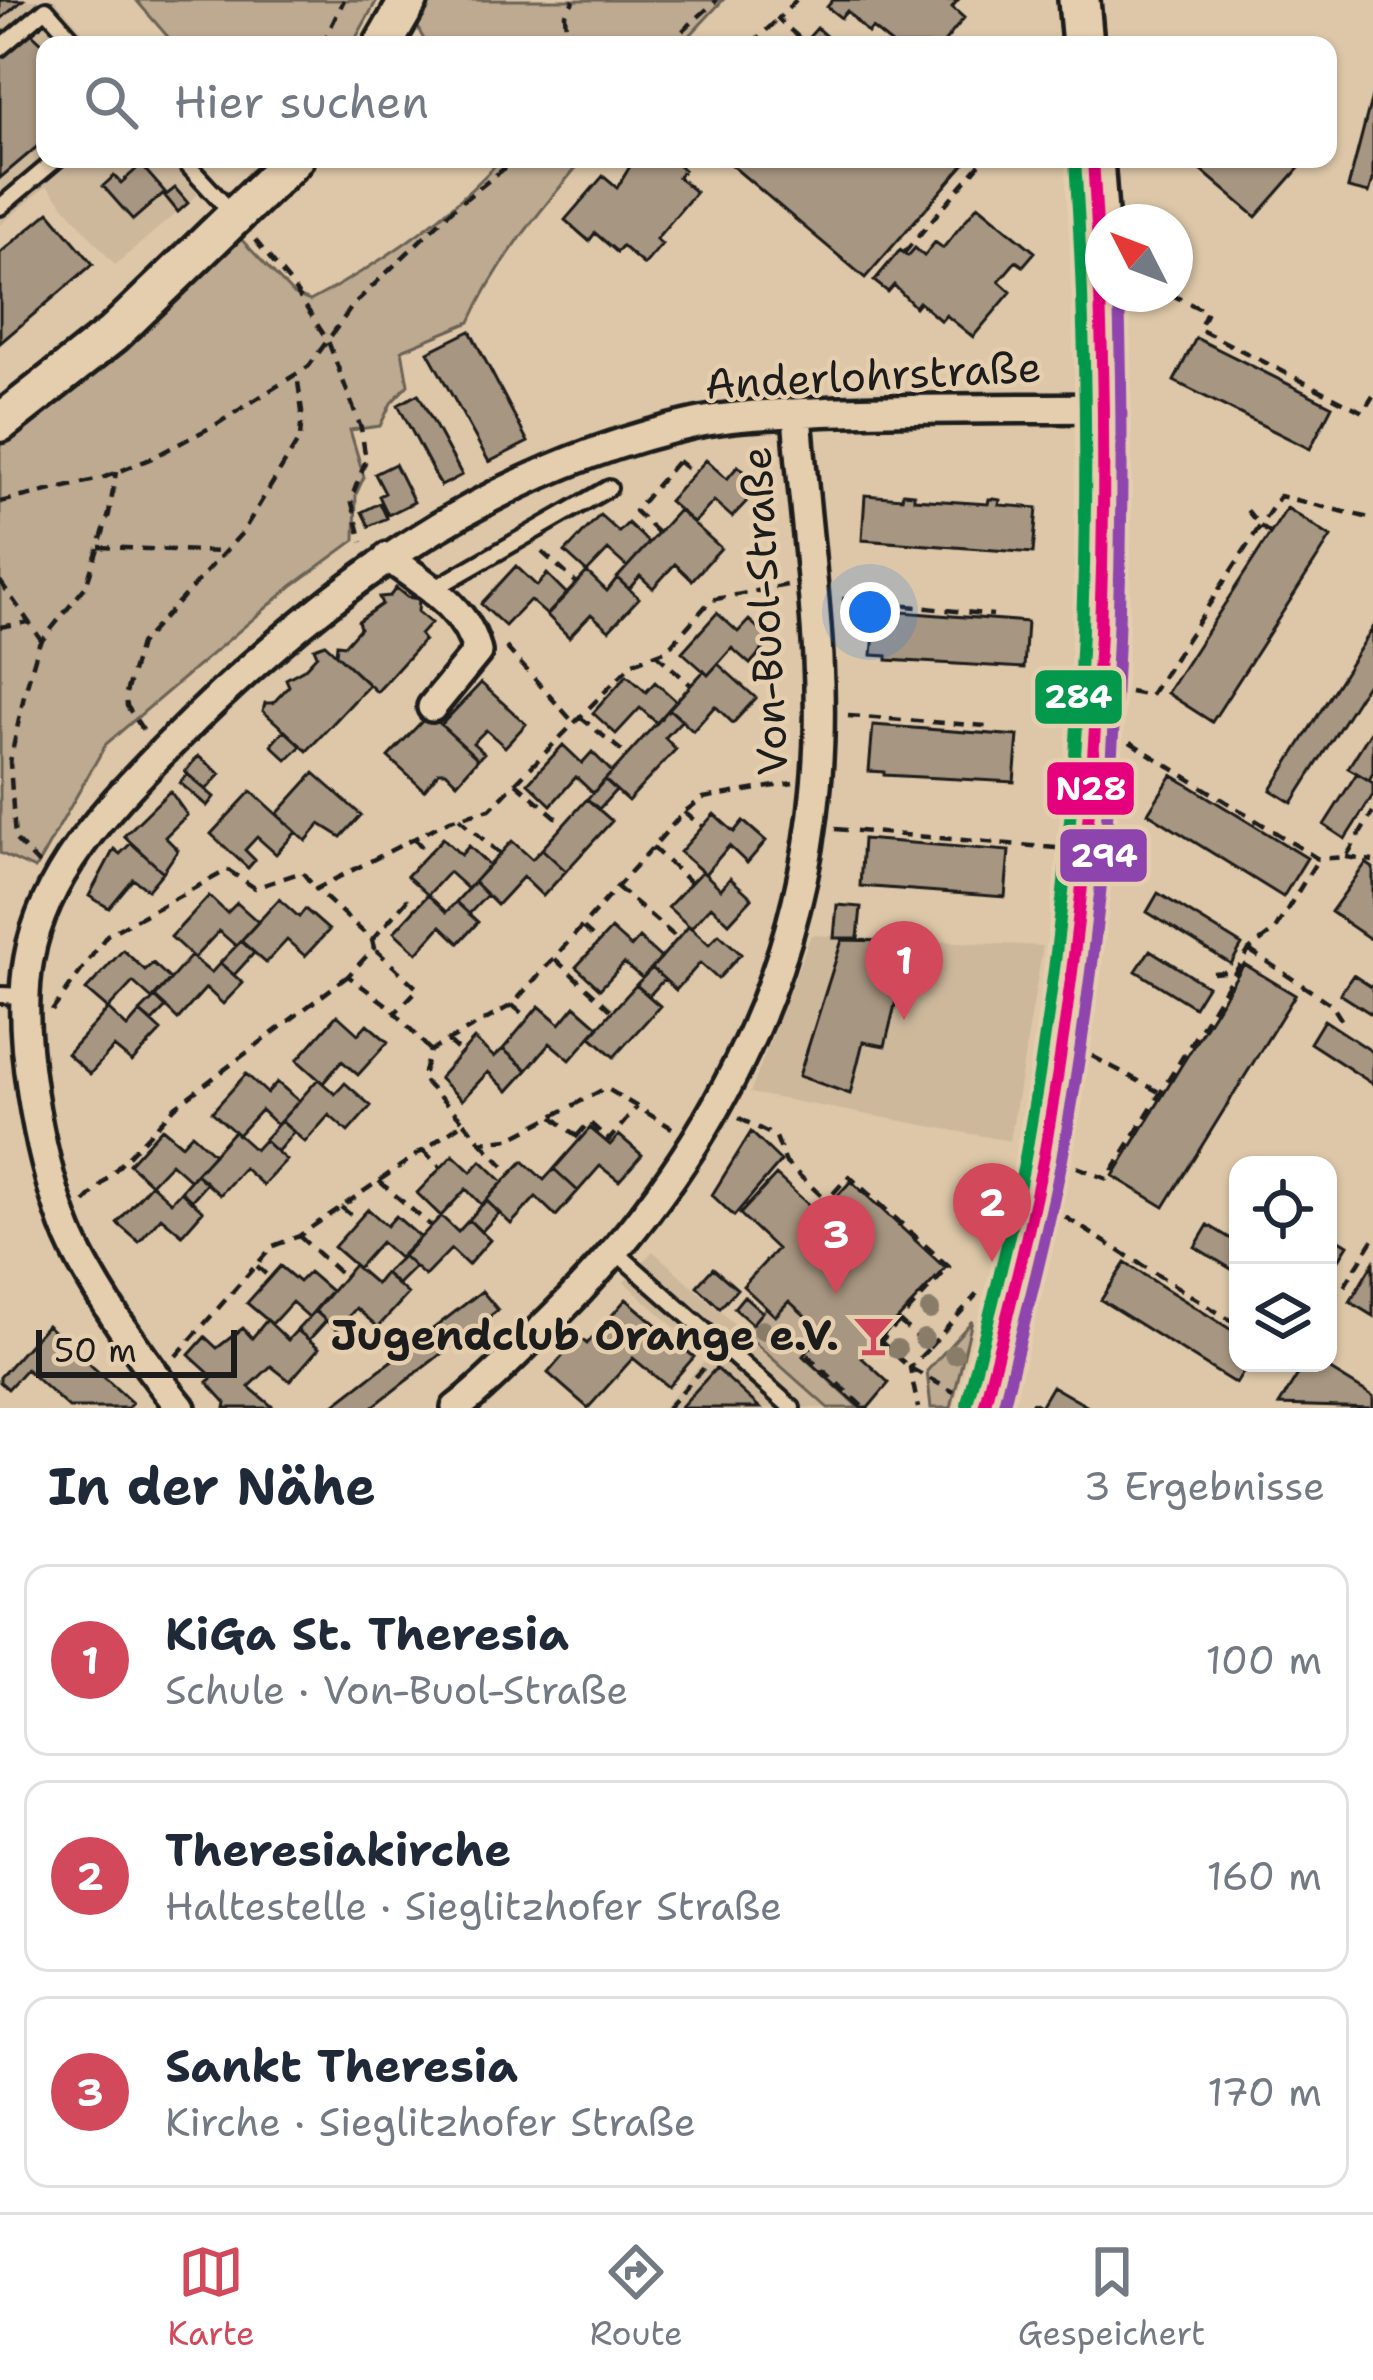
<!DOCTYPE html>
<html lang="de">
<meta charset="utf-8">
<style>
body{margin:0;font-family:"Shantell Sans",sans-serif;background:#f2f2f3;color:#1f2937}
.controls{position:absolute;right:36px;bottom:36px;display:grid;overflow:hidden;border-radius:24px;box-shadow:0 3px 9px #0004}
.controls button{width:108px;height:108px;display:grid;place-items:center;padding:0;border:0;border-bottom:3px solid #e0e1e3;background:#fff;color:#1f2937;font:60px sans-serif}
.compass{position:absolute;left:1085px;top:204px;width:108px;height:108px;border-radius:50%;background:#fff;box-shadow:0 3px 9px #0004;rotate:312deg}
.scale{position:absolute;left:36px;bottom:30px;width:201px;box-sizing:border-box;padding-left:12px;border:6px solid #1c1c1c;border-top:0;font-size:33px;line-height:42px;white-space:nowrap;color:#1c1c1c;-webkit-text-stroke:9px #e5ceae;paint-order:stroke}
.you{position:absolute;left:870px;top:612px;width:42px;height:42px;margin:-30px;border:9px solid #fff;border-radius:50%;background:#1a73e8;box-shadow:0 0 0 18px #1a73e833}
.badge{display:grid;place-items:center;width:78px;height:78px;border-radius:50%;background:#d1495b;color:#fff;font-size:39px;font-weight:700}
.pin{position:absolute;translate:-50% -99px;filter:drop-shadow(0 3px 6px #0008)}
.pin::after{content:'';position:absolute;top:63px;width:42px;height:36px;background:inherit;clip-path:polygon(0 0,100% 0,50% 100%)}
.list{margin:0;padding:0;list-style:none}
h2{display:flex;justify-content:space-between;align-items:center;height:156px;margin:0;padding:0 48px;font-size:51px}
h2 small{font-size:39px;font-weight:400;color:#747a83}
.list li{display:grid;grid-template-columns:78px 1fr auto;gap:36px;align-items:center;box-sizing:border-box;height:192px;margin:0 24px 24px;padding:0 24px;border:3px solid #e0e1e3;border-radius:24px}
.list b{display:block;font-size:45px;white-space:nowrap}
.list p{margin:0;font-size:39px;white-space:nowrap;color:#747a83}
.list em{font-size:39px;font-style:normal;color:#747a83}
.icon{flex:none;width:66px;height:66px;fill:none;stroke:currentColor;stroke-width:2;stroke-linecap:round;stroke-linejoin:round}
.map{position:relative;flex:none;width:1373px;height:1408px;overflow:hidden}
.search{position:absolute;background:#fff;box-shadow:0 3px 9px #0004;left:36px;right:36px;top:36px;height:132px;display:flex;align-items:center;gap:30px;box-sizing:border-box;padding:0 42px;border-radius:24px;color:#747a83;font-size:45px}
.sheet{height:804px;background:#fff}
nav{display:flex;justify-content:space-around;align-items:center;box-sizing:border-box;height:168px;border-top:3px solid #e0e1e3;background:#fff;font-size:33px;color:#747a83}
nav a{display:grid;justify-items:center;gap:6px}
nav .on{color:#d1495b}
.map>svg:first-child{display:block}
.built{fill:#cdb89c}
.green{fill:#bdaa91;stroke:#6c6356;stroke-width:3}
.building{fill:#a79681;stroke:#1c1c1c;stroke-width:3}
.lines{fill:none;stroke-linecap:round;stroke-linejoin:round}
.service-casing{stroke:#1c1c1c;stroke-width:22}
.minor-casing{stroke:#1c1c1c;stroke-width:36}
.tertiary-casing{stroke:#1c1c1c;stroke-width:45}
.secondary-casing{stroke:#1c1c1c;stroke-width:48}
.path{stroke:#1c1c1c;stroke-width:4.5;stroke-dasharray:12 9;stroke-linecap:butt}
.service{stroke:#e5ceae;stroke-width:14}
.minor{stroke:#e5ceae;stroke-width:27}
.tertiary{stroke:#e5ceae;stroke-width:36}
.secondary{stroke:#e5ceae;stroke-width:39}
.bus-1-casing{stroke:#e5ceae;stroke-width:21}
.bus-2-casing{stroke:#e5ceae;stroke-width:21}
.bus-3-casing{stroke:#e5ceae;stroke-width:21}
.bus-1{stroke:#e5007d;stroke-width:12}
.bus-2{stroke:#8e44ad;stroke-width:12}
.bus-3{stroke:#03984c;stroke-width:12}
.tree{fill:#897d6b}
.labels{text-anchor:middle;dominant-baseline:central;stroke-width:9;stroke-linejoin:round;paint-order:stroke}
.street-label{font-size:42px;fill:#1c1c1c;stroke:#e5ceae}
.poi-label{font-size:42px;font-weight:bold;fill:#1c1c1c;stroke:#e5ceae;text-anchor:end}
.line-badge{stroke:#e5ceae;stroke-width:4.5}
.badge-label{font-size:33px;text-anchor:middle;font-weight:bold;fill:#fff}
</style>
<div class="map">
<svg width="1373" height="1408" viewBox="0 0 1373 1408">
<rect width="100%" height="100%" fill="#ddc7a8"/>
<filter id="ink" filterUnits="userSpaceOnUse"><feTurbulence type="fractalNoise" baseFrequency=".00833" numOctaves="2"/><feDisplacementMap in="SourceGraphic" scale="24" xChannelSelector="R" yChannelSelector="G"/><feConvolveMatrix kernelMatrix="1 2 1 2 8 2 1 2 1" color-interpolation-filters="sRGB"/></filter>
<g filter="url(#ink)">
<path class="built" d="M0,0H55L96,45H45V159H198L216,179L115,265L47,186L0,225Z
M811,935L1043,946L1010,1141L750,1093Z
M653,1251L828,1408H662L708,1357L624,1282Z"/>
<path class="green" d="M136,0H377L352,45H175Z
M425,0H723L681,45H428C415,29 415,18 425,0Z
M501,159H583C541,211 497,260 470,322L402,350L408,385L391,403L380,426L350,430L364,477L356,494L355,540L292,586L106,744L35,869L0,853V440L238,236L293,294L310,301C380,264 448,218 501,159Z
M789,1301L824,1333L804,1357L859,1408H828L744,1333L766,1307L776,1316Z
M972,1321L951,1408H931L927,1371Z"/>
<path class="building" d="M0,0H23L0,20Z
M833,0H958L952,7L964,18L942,45H893L872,28L868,33L847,11L841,18L827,7Z
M817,28L836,45H802Z
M29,31L45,46V140L0,178V55Z
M1373,92V180L1369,193L1348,188Z
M627,159H672L684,170L678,177L696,192L656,239L662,244L644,265L622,246L617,252L595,233L589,241L565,220L603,176L617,188L632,163Z
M724,159H967L968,160L865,278Z
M1188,159H1289L1299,168L1256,217Z
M141,165L165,192L133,220L103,186L114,176L121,183Z
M175,188L188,203L178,212L165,196Z
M978,205L1035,252L1023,266L1016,261L999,281L1011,292L973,337L946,315L941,321L919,302L915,307L894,285L888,292L874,281L900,250L908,256L915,248L924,256L935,242L943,248Z
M49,212L93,264L0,343V253Z
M470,331L528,442L489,462L428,352Z
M1196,338L1332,406L1310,449L1174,381Z
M418,394L462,475L441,486L398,405Z
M706,460L727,479L738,466L761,486L732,517L714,501L694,523L669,501Z
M395,464L414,502L388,515L379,496L385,493L375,474Z
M903,493L914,494V499L988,504L989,499H994L1000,500L999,505L1037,508L1033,553L862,540L865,495L902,498Z
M380,503L387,518L369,526L362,512Z
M1287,508L1331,537L1212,722L1167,693Z
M679,510L721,548L692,580L675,564L653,588L640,576L629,589L617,578Z
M600,515L619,532L628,523L649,543L627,567L608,550L587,572L565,552Z
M516,566L537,586L547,574L567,594L547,615L530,600L505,626L481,604Z
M587,572L607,591L617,578L639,598L609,630L591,614L569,637L547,615Z
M396,588L407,597L419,599L418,612L431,623L420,635L424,640L377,692L336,654L337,644L345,645L360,628L358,621L382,604L379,597L390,596Z
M876,610L1027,622L1024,668L887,660V656L872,655Z
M717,613L738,632L749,620L771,640L750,664L732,648L708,675L682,652Z
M1373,628V675L1292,803L1271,790Z
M325,644L369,685L307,751L263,711L265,703H273L289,686L286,679L304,669L317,655L314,648Z
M718,664L756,698L733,723L715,706L693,731L669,709L704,671L708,675Z
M627,675L646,692L655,682L676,701L657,723L640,708L616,734L593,713Z
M481,683L526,724L505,747L486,730L473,743L484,753L478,759L441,725Z
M669,709L682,720L665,738L676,749L628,801L605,780Z
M429,714L478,759L457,783L446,772H439L424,790L388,757Z
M873,725L1018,736L1014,782L884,775V772L869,771Z
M1373,728V773L1369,780L1348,768Z
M284,730L301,746L287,760L271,745Z
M563,745L582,763L592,752L612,772L593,793L576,777L551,805L528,783Z
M198,756L220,774L206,790L185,772Z
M314,773L361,815L341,837L320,824L306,841L277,814Z
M1357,773L1373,783V795L1345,839L1324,825Z
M187,774L214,797L207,806L180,783Z
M1172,775L1307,858L1283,897L1148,813Z
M605,780L616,790L599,809L587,799Z
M170,791L187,815L165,837L178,850L163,872L124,836Z
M251,791L296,832L276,854L257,837L245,850L255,860L248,868L211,834Z
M587,799L612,821L566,871L542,849Z
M714,814L734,832L743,821L766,841L747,863L729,846L705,874L680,852Z
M443,838L461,855L469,846L489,865L468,889L449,872L428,895L407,876Z
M863,839L1009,851L1005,897L860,886Z
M512,841L532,859L542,849L566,871L543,896L523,877L497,905L474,882Z
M131,843L163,872L148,890L133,879L109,908L89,896L114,849L120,854Z
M1366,863L1373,868V941L1331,912Z
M702,871L721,889L730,878L752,898L729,923L711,906L691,928L668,907Z
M474,882L487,895L469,914L456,902Z
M1158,893L1242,945L1231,964L1147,912Z
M428,895L446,912L456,902L478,922L459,943L441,926L417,953L394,932Z
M209,896L227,913L237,903L258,922L236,946L219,931L194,958L171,937Z
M279,899L299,917L305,909L329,930L305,956L287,940L266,963L241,941Z
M837,905L861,907L858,938H834Z
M689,926L709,944L719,934L741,954L718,979L700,963L676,990L652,968Z
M611,929L631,947L639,938L661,958L642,978L624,963L600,989L576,967Z
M842,940L885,941L881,958L905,964L885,1046L863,1042L850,1094L799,1076Z
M241,941L254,953L234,975L220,963Z
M123,950L145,970L153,963L170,979L152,999L133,982L108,1009L86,990Z
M1150,950L1207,986L1194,1007L1136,971Z
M191,956L211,973L220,963L243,983L223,1004L206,988L178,1019L155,997Z
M1244,964L1295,995L1164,1207L1113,1176Z
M652,968L664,979L649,996L636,985Z
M1353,975L1373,988V1015L1340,994Z
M636,985L660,1006L614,1057L590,1036Z
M155,997L166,1007L152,1022L140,1012Z
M539,1006L560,1024L575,1006L599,1027L570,1060L550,1043L527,1070L503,1049Z
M108,1009L127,1027L140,1012L161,1031L132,1062L114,1047L90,1074L67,1054Z
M337,1015L358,1034L367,1024L388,1042L358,1075L342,1061L323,1083L297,1060Z
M1324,1020L1373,1052V1084L1310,1043Z
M474,1039L494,1057L503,1049L527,1070L508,1091L488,1072L462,1100L439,1078Z
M246,1074L267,1093L277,1082L299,1101L277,1125L261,1110L238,1135L212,1112Z
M318,1079L335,1094L345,1083L371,1106L348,1132L329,1115L305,1142L281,1121Z
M281,1121L294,1132L277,1152L264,1140Z
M162,1128L182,1145L192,1134L214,1154L190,1180L171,1163L151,1184L129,1164Z
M590,1128L610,1145L619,1135L642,1155L619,1181L600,1166L578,1191L554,1169Z
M234,1131L255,1150L264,1140L286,1160L263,1185L244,1168L220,1195L196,1174Z
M751,1132L781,1161L734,1216L712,1195Z
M453,1155L471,1172L481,1161L503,1182L482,1205L466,1189L441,1216L417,1193Z
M523,1161L544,1180L554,1169L578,1191L556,1216L536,1197L511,1224L486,1200Z
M196,1174L207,1183L191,1201L181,1191Z
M776,1175L820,1215L851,1181L945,1268L862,1358L889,1383L868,1408H861L803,1356L824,1333L789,1301L775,1316L743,1286L777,1249L740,1214Z
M151,1184L171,1202L181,1191L203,1211L182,1235L161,1217L139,1242L117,1223Z
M486,1200L499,1213L481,1232L469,1220Z
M368,1209L387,1226L396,1216L420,1237L399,1258L381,1242L358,1268L334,1247Z
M441,1216L458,1232L469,1220L490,1240L468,1265L451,1249L425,1276L403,1256Z
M1208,1225L1238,1243V1273L1195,1247Z
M1328,1233L1348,1245L1335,1266L1328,1262Z
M403,1256L415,1267L397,1285L385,1273Z
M1125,1263L1238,1334V1363H1249L1236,1384L1101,1300Z
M1373,1263V1316L1350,1302Z
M354,1265L376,1284L385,1273L408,1294L378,1327L356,1308L337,1330L315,1311Z
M280,1266L299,1282L309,1272L331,1291L309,1317L292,1302L272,1324L247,1303Z
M713,1268L737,1289L720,1308L697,1286Z
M482,1291L498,1310L371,1408H330Z
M744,1296L762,1312L752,1324L734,1308Z
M626,1299L694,1357L668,1387L633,1358L588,1408L548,1373L579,1337L587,1344Z
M315,1311L326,1321L309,1340L297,1330Z
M267,1320L288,1340L297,1330L319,1348L290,1381L271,1366L249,1387L274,1408H225L226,1403L207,1382L213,1377L189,1355L205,1337L217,1348L243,1328L252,1338Z
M47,1325L132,1403L128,1408H69L26,1369L8,1389L0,1382V1377Z
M1305,1363H1319L1373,1396V1408L1279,1405Z
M716,1368L760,1408H680Z
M1052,1386L1090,1408H1039Z"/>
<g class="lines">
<defs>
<path id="service" d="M0,48L46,9L78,45
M182,159L232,213
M0,207L57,159
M432,590L609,488
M0,995L26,996
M616,1252L792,1408"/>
<path id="minor" d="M388,557C422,583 468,608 477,652L432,707
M181,1408C145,1364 84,1277 65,1225C39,1155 15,1031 29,958C44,873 108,808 165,749C315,597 484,469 696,423C734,415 776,414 814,412C910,408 1007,409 1103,408
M456,1408C485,1386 510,1359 536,1334C693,1184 796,1005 816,786C828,663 805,536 797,413"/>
<path id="tertiary" d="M383,45L409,0
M0,423L113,334L294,159"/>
<path id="secondary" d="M1079,0L1083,45
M984,1408C1005,1323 1029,1237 1045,1150C1102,829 1120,484 1093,159"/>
</defs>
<use href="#service" class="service-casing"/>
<use href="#minor" class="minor-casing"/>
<use href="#tertiary" class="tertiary-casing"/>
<use href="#secondary" class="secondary-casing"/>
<path class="path" d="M796,0L778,19L804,42
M322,45L344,0
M567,45L565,14L574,0
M667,45L717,0
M751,45L778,19
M255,240L291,284L328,341L361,428L366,460L351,499L362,542
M904,253L984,159
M1170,294L1207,312L1199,329L1363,412L1373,396
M678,461L694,474
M0,502L100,479L150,459L217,424L309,366L354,304L454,208L516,159
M658,533L635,511L682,456
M1270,533L1260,526L1280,496L1373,519
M99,547L225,552
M542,552L577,583
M0,581L42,641
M842,599L993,615
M0,627L28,622
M506,647L574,723
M656,654L691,685
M1130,692L1150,696L1260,526L1242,504
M848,716L986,726
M580,717L627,755
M143,730L127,706L126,693L140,644L242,533L300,438L302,412L297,374
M1130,742L1318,859L1346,857L1373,812
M516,783L564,824
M684,812L703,827
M459,818L500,854
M835,829L1056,848
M414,838L428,854
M652,847L691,883
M1346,857L1373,861
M39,864L15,839L10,762L24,696L39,644L86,586L109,514L116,472
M617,887L678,939
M583,928L599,942
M372,940L407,900L415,909
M376,950L418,989L395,1013
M1249,950L1332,1005L1342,1021
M555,959L612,1011
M1213,973L1236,971
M512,1005L529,1019
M52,1011L107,935L228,870L255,888L302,872L316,889
M448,1041L461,1053
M430,1050L390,1007L348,976L374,948L372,940L316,889L450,820L490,809L633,663L667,650L711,600L787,585
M1092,1056L1161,1093
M553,1117L580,1139
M739,1118L776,1137L786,1163L826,1200
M464,1122L481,1142L509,1139L606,1088L672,1128
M577,1136L589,1122L609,1140L637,1107
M481,1142L511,1174
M423,1150L441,1168
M1077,1167L1107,1179L1249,950L1274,931L1318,859
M379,1181L431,1226
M85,1202L175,1107L348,976
M341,1207L358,1221
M819,1209L849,1176L949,1267L871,1352
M1065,1217L1238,1325
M299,1236L344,1277
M257,1266L270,1278
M1328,1299L1344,1287L1373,1240
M899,1321L929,1348L910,1368L918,1408
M880,1341L910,1368L954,1392
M929,1348L977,1294
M807,1355L864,1408
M176,1356L273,1246L299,1236L464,1122L422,1079L430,1051L512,1005L684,812L703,798L793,783
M667,1408L711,1360
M1030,1408L1033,1403L1040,1407"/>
<use href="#service" class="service"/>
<use href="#minor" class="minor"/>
<use href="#tertiary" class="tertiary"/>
<use href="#secondary" class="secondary"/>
<defs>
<path id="bus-1" d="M984,1408C1005,1322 1029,1237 1045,1150C1103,823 1115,491 1093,159"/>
<path id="bus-2" d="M1003,1408C1023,1325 1046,1243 1062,1159C1115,874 1128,583 1119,294"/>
<path id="bus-3" d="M967,1404C988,1319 1012,1234 1027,1147C1085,821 1097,491 1075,160"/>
</defs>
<use href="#bus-1" class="bus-1-casing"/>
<use href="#bus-2" class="bus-2-casing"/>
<use href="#bus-3" class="bus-3-casing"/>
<use href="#bus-1" class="bus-1"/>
<use href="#bus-2" class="bus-2"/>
<use href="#bus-3" class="bus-3"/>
</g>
<g class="tree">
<circle cx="930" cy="1310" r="10"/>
<circle cx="762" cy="1330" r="10"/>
<circle cx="924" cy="1339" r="10"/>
<circle cx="897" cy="1349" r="10"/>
<circle cx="954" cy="1354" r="10"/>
</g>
</g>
<defs>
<symbol id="bar-bare" viewBox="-9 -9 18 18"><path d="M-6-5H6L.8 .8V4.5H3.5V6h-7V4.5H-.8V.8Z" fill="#d1495b" stroke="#e5ceae" stroke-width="2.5" paint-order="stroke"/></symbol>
</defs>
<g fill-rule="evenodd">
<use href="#bar-bare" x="844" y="1306" width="59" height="59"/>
</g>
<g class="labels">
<g class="street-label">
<text transform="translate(873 375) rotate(-3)">Anderlohrstraße</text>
<text transform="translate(764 611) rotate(-93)">Von-Buol-Straße</text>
</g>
<g class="poi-label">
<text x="839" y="1335">Jugendclub Orange e.V.</text>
</g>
</g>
<g class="line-badge">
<rect x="1033" y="668" width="91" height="58" rx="12" fill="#03984c"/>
<rect x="1045" y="760" width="91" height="57" rx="12" fill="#e5007d"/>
<rect x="1058" y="827" width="91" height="57" rx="12" fill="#8e44ad"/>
</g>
<g class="badge-label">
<text x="1078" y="708">284</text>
<text x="1091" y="800">N28</text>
<text x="1104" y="867">294</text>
</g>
</svg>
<div class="controls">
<button><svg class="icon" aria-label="locate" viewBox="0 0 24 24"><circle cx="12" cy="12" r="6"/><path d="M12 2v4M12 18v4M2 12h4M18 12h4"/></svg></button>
<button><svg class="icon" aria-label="layers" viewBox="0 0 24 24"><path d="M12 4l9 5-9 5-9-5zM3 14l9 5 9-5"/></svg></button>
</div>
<svg class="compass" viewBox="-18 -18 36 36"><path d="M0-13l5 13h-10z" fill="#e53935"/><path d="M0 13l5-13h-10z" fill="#747a83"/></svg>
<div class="scale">50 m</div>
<div class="you"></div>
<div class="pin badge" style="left:904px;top:1020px">1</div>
<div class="pin badge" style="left:992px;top:1262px">2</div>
<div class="pin badge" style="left:836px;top:1294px">3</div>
<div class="search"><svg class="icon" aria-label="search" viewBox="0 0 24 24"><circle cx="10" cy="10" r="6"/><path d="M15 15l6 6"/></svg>Hier suchen</div>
</div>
<section class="sheet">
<h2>In der Nähe<small>3 Ergebnisse</small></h2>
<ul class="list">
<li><span class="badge">1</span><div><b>KiGa St. Theresia</b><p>Schule · Von-Buol-Straße</p></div><em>100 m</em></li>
<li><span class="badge">2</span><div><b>Theresiakirche</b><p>Haltestelle · Sieglitzhofer Straße</p></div><em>160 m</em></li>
<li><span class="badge">3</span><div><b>Sankt Theresia</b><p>Kirche · Sieglitzhofer Straße</p></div><em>170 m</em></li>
</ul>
</section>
<nav>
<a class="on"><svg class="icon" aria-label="map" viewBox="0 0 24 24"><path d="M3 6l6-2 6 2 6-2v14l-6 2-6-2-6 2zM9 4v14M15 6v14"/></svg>Karte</a>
<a><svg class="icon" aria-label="directions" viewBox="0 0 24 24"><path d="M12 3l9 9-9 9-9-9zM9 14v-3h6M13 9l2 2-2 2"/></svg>Route</a>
<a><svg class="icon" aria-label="saved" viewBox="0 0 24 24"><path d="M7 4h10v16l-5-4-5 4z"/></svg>Gespeichert</a>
</nav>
